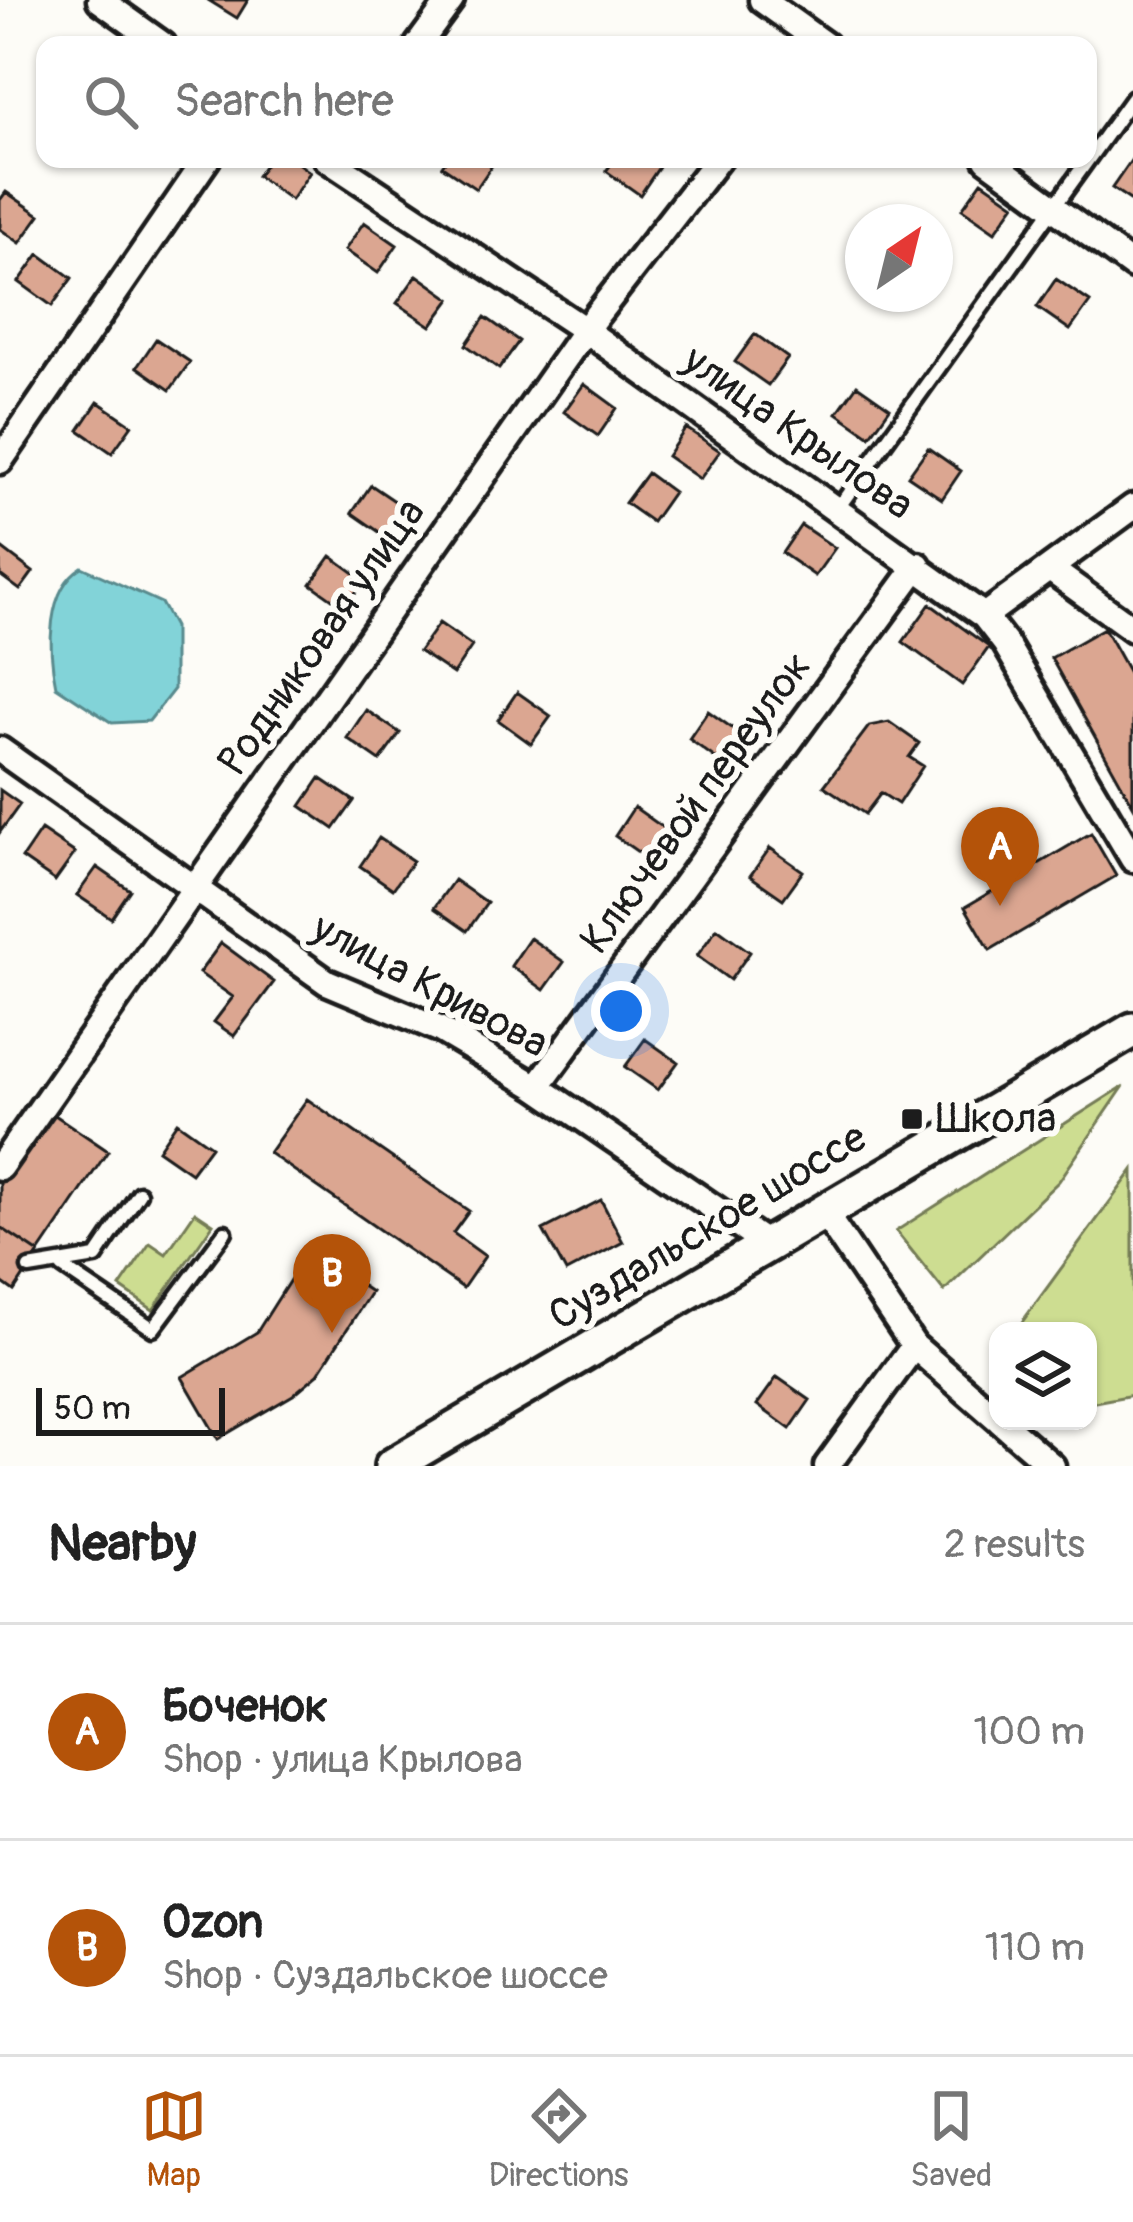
<!DOCTYPE html>
<meta charset="utf-8">
<style>
body{margin:0;font-family:Pangolin,sans-serif;background:#f2f2f2;color:#222}
.controls{position:absolute;right:36px;bottom:36px;display:grid;overflow:hidden;border-radius:24px;box-shadow:0 3px 9px #0004}
.controls button{width:108px;height:108px;display:grid;place-items:center;padding:0;border:0;border-bottom:3px solid #e0e0e0;background:#fff;color:#222;font:60px sans-serif}
.compass{position:absolute;left:845px;top:204px;width:108px;height:108px;border-radius:50%;background:#fff;box-shadow:0 3px 9px #0004;rotate:35deg}
.scale{position:absolute;left:36px;bottom:30px;width:189px;box-sizing:border-box;padding-left:12px;border:6px solid #1c1c1c;border-top:0;font-size:33px;line-height:42px;white-space:nowrap;color:#1c1c1c;-webkit-text-stroke:9px #fdfcf7;paint-order:stroke}
.you{position:absolute;left:621px;top:1011px;width:42px;height:42px;margin:-30px;border:9px solid #fff;border-radius:50%;background:#1a73e8;box-shadow:0 0 0 18px #1a73e833}
.badge{display:grid;place-items:center;width:78px;height:78px;border-radius:50%;background:#b45309;color:#fff;font-size:39px;font-weight:700}
.pin{position:absolute;translate:-50% -99px;filter:drop-shadow(0 3px 6px #0008)}
.pin::after{content:'';position:absolute;top:63px;width:42px;height:36px;background:inherit;clip-path:polygon(0 0,100% 0,50% 100%)}
.list{margin:0;padding:0;list-style:none}
h2{display:flex;justify-content:space-between;align-items:center;height:156px;margin:0;padding:0 48px;font-size:51px}
h2 small{font-size:39px;font-weight:400;color:#767676}
.list li{display:grid;grid-template-columns:78px 1fr auto;gap:36px;align-items:center;box-sizing:border-box;height:216px;padding:0 48px;border-top:3px solid #e0e0e0}
.list b{display:block;font-size:45px;white-space:nowrap}
.list p{margin:0;font-size:39px;white-space:nowrap;color:#767676}
.list em{font-size:39px;font-style:normal;color:#767676}
.icon{flex:none;width:66px;height:66px;fill:none;stroke:currentColor;stroke-width:2;stroke-linecap:round;stroke-linejoin:round}
.map{position:relative;flex:none;width:1133px;height:1466px;overflow:hidden}
.search{position:absolute;background:#fff;box-shadow:0 3px 9px #0004;left:36px;right:36px;top:36px;height:132px;display:flex;align-items:center;gap:30px;box-sizing:border-box;padding:0 42px;border-radius:24px;color:#767676;font-size:45px}
.sheet{height:588px;background:#fff}
nav{display:flex;justify-content:space-around;align-items:center;box-sizing:border-box;height:168px;border-top:3px solid #e0e0e0;background:#fff;font-size:33px;color:#767676}
nav a{display:grid;justify-items:center;gap:6px}
nav .on{color:#b45309}
.map>svg:first-child{display:block}
.green{fill:#cddd91;stroke:#747c56;stroke-width:3}
.water{fill:#82d3d8;stroke:#598a8d;stroke-width:3}
.building{fill:#dba691;stroke:#1c1c1c;stroke-width:3}
.lines{fill:none;stroke-linecap:round;stroke-linejoin:round}
.service-casing{stroke:#1c1c1c;stroke-width:21}
.minor-casing{stroke:#1c1c1c;stroke-width:33}
.secondary-casing{stroke:#1c1c1c;stroke-width:42}
.service{stroke:#fdfcf7;stroke-width:12}
.minor{stroke:#fdfcf7;stroke-width:24}
.secondary{stroke:#fdfcf7;stroke-width:33}
.poi-dot{fill:#1c1c1c;stroke:#fdfcf7;stroke-width:4.5}
.labels{text-anchor:middle;dominant-baseline:central;stroke-width:12;stroke-linejoin:round;paint-order:stroke}
.street-label{font-size:42px;fill:#1c1c1c;stroke:#fdfcf7}
.poi-label{font-size:42px;fill:#1c1c1c;stroke:#fdfcf7;text-anchor:start}
</style>
<div class="map">
<svg width="1133" height="1466" viewBox="0 0 1133 1466">
<rect width="100%" height="100%" fill="#fdfcf7"/>
<filter id="ink" filterUnits="userSpaceOnUse"><feTurbulence type="fractalNoise" baseFrequency=".00833" numOctaves="2"/><feDisplacementMap in="SourceGraphic" scale="24" xChannelSelector="R" yChannelSelector="G"/><feConvolveMatrix kernelMatrix="1 2 1 2 8 2 1 2 1" color-interpolation-filters="sRGB"/></filter>
<g filter="url(#ink)">
<path class="green" d="M1124,1086L1059,1181L944,1291L896,1231Z
M1133,1170V1395L1095,1402L1088,1398V1331H1022V1322Z
M195,1212L213,1224L153,1310L120,1287L150,1243L166,1254Z"/>
<path class="water" d="M82,567L161,603L174,627V689L149,721L112,723L56,686C48,650 46,589 82,567Z"/>
<path class="building" d="M208,0H248L237,18Z
M269,159H292L310,172L291,200L257,176Z
M447,159H493L495,161L476,189L442,166Z
M615,159H648L659,167L640,195L606,171Z
M1132,159L1133,160V202L1112,188Z
M982,181L1015,204L995,232L962,209Z
M6,192L40,215L20,243L0,229V200Z
M364,222L397,245L378,273L345,250Z
M39,254L72,278L52,306L19,282Z
M417,275L451,299L431,326L397,303Z
M1056,279L1090,302L1070,330L1037,307Z
M485,317L519,341L499,369L466,345Z
M755,334L788,358L768,385L735,362Z
M156,339L190,362L170,390L137,367Z
M584,384L617,408L598,436L564,412Z
M857,385L890,408L870,436L837,413Z
M98,402L132,425L112,453L79,430Z
M686,428L720,451L700,479L667,456Z
M928,448L961,471L942,499L908,476Z
M647,473L673,492L652,522L625,503Z
M371,485L405,508L385,536L352,513Z
M801,525L835,548L815,576L782,553Z
M0,547L33,572L20,590L0,575Z
M331,556L364,580L345,608L311,584Z
M930,604L989,647L962,685L903,642Z
M439,623L472,646L453,674L419,651Z
M1104,628L1133,680V805L1051,658Z
M517,692L551,716L531,744L498,720Z
M366,710L400,733L380,761L347,738Z
M708,711L742,735L722,763L689,739Z
M889,722L919,743L909,757L923,766L898,804L881,793L865,814L824,786L869,726Z
M320,778L354,801L334,829L301,806Z
M0,790L20,804L0,832Z
M634,807L668,831L648,859L615,836Z
M41,830L75,853L55,881L22,858Z
M1091,833L1116,876L990,950L965,907Z
M379,838L413,861L393,889L360,866Z
M770,848L803,871L783,899L750,876Z
M97,867L130,890L111,918L77,895Z
M454,880L487,903L467,931L434,908Z
M717,928L750,952L730,980L697,956Z
M530,938L564,962L544,990L511,966Z
M221,943L274,982L234,1036L214,1022L233,997L199,973Z
M645,1039L678,1062L658,1090L625,1067Z
M307,1099L469,1211L453,1233L485,1256L463,1288L269,1153Z
M49,1111L108,1151L39,1253L0,1227V1183Z
M177,1122L211,1146L191,1173L158,1150Z
M601,1200L623,1242L566,1272L543,1230Z
M0,1227L39,1253L14,1291L0,1281Z
M309,1250L371,1292L318,1374L293,1395L218,1439L182,1377L257,1332Z
M777,1377L810,1400L790,1429L757,1405Z"/>
<g class="lines">
<defs>
<path id="service" d="M838,508L1133,97
M62,1267L153,1329L225,1232
M29,1268L96,1257L139,1193"/>
<path id="minor" d="M100,0L163,45
M762,0L825,45
M418,45L451,0
M327,159L585,330L984,616L1005,643L1133,859
M987,159L1133,266
M0,461L207,159
M1050,569L1133,629
M984,616L1133,507
M0,750L327,982L439,1029L537,1087L767,1244
M537,1087L918,565
M0,1167L585,330L718,159
M823,1211L914,1346L998,1419
M1000,1421L1052,1466
M827,1466L914,1346"/>
<path id="secondary" d="M392,1466L1133,1030"/>
</defs>
<use href="#service" class="service-casing"/>
<use href="#minor" class="minor-casing"/>
<use href="#secondary" class="secondary-casing"/>
<use href="#service" class="service"/>
<use href="#minor" class="minor"/>
<use href="#secondary" class="secondary"/>
</g>
</g>
<rect class="poi-dot" x="900" y="1107" width="24" height="24" rx="6"/>
<g class="labels">
<g class="street-label">
<text transform="translate(798 433) rotate(35)">улица Крылова</text>
<text transform="translate(322 637) rotate(-55)">Родниковая улица</text>
<text transform="translate(696 803) rotate(-54)">Ключевой переулок</text>
<text transform="translate(430 986) rotate(28)">улица Кривова</text>
<text transform="translate(708 1227) rotate(-31)">Суздальское шоссе</text>
</g>
<g class="poi-label">
<text x="936" y="1119">Школа</text>
</g>
</g>
</svg>
<div class="controls">
<button><svg class="icon" aria-label="layers" viewBox="0 0 24 24"><path d="M12 4l9 5-9 5-9-5zM3 14l9 5 9-5"/></svg></button>
</div>
<svg class="compass" viewBox="-18 -18 36 36"><path d="M0-13l5 13h-10z" fill="#e53935"/><path d="M0 13l5-13h-10z" fill="#767676"/></svg>
<div class="scale">50 m</div>
<div class="you"></div>
<div class="pin badge" style="left:1000px;top:906px">A</div>
<div class="pin badge" style="left:332px;top:1333px">B</div>
<div class="search"><svg class="icon" aria-label="search" viewBox="0 0 24 24"><circle cx="10" cy="10" r="6"/><path d="M15 15l6 6"/></svg>Search here</div>
</div>
<section class="sheet">
<h2>Nearby<small>2 results</small></h2>
<ul class="list">
<li><span class="badge">A</span><div><b>Боченок</b><p>Shop · улица Крылова</p></div><em>100 m</em></li>
<li><span class="badge">B</span><div><b>Ozon</b><p>Shop · Суздальское шоссе</p></div><em>110 m</em></li>
</ul>
</section>
<nav>
<a class="on"><svg class="icon" aria-label="map" viewBox="0 0 24 24"><path d="M3 6l6-2 6 2 6-2v14l-6 2-6-2-6 2zM9 4v14M15 6v14"/></svg>Map</a>
<a><svg class="icon" aria-label="directions" viewBox="0 0 24 24"><path d="M12 3l9 9-9 9-9-9zM9 14v-3h6M13 9l2 2-2 2"/></svg>Directions</a>
<a><svg class="icon" aria-label="saved" viewBox="0 0 24 24"><path d="M7 4h10v16l-5-4-5 4z"/></svg>Saved</a>
</nav>
